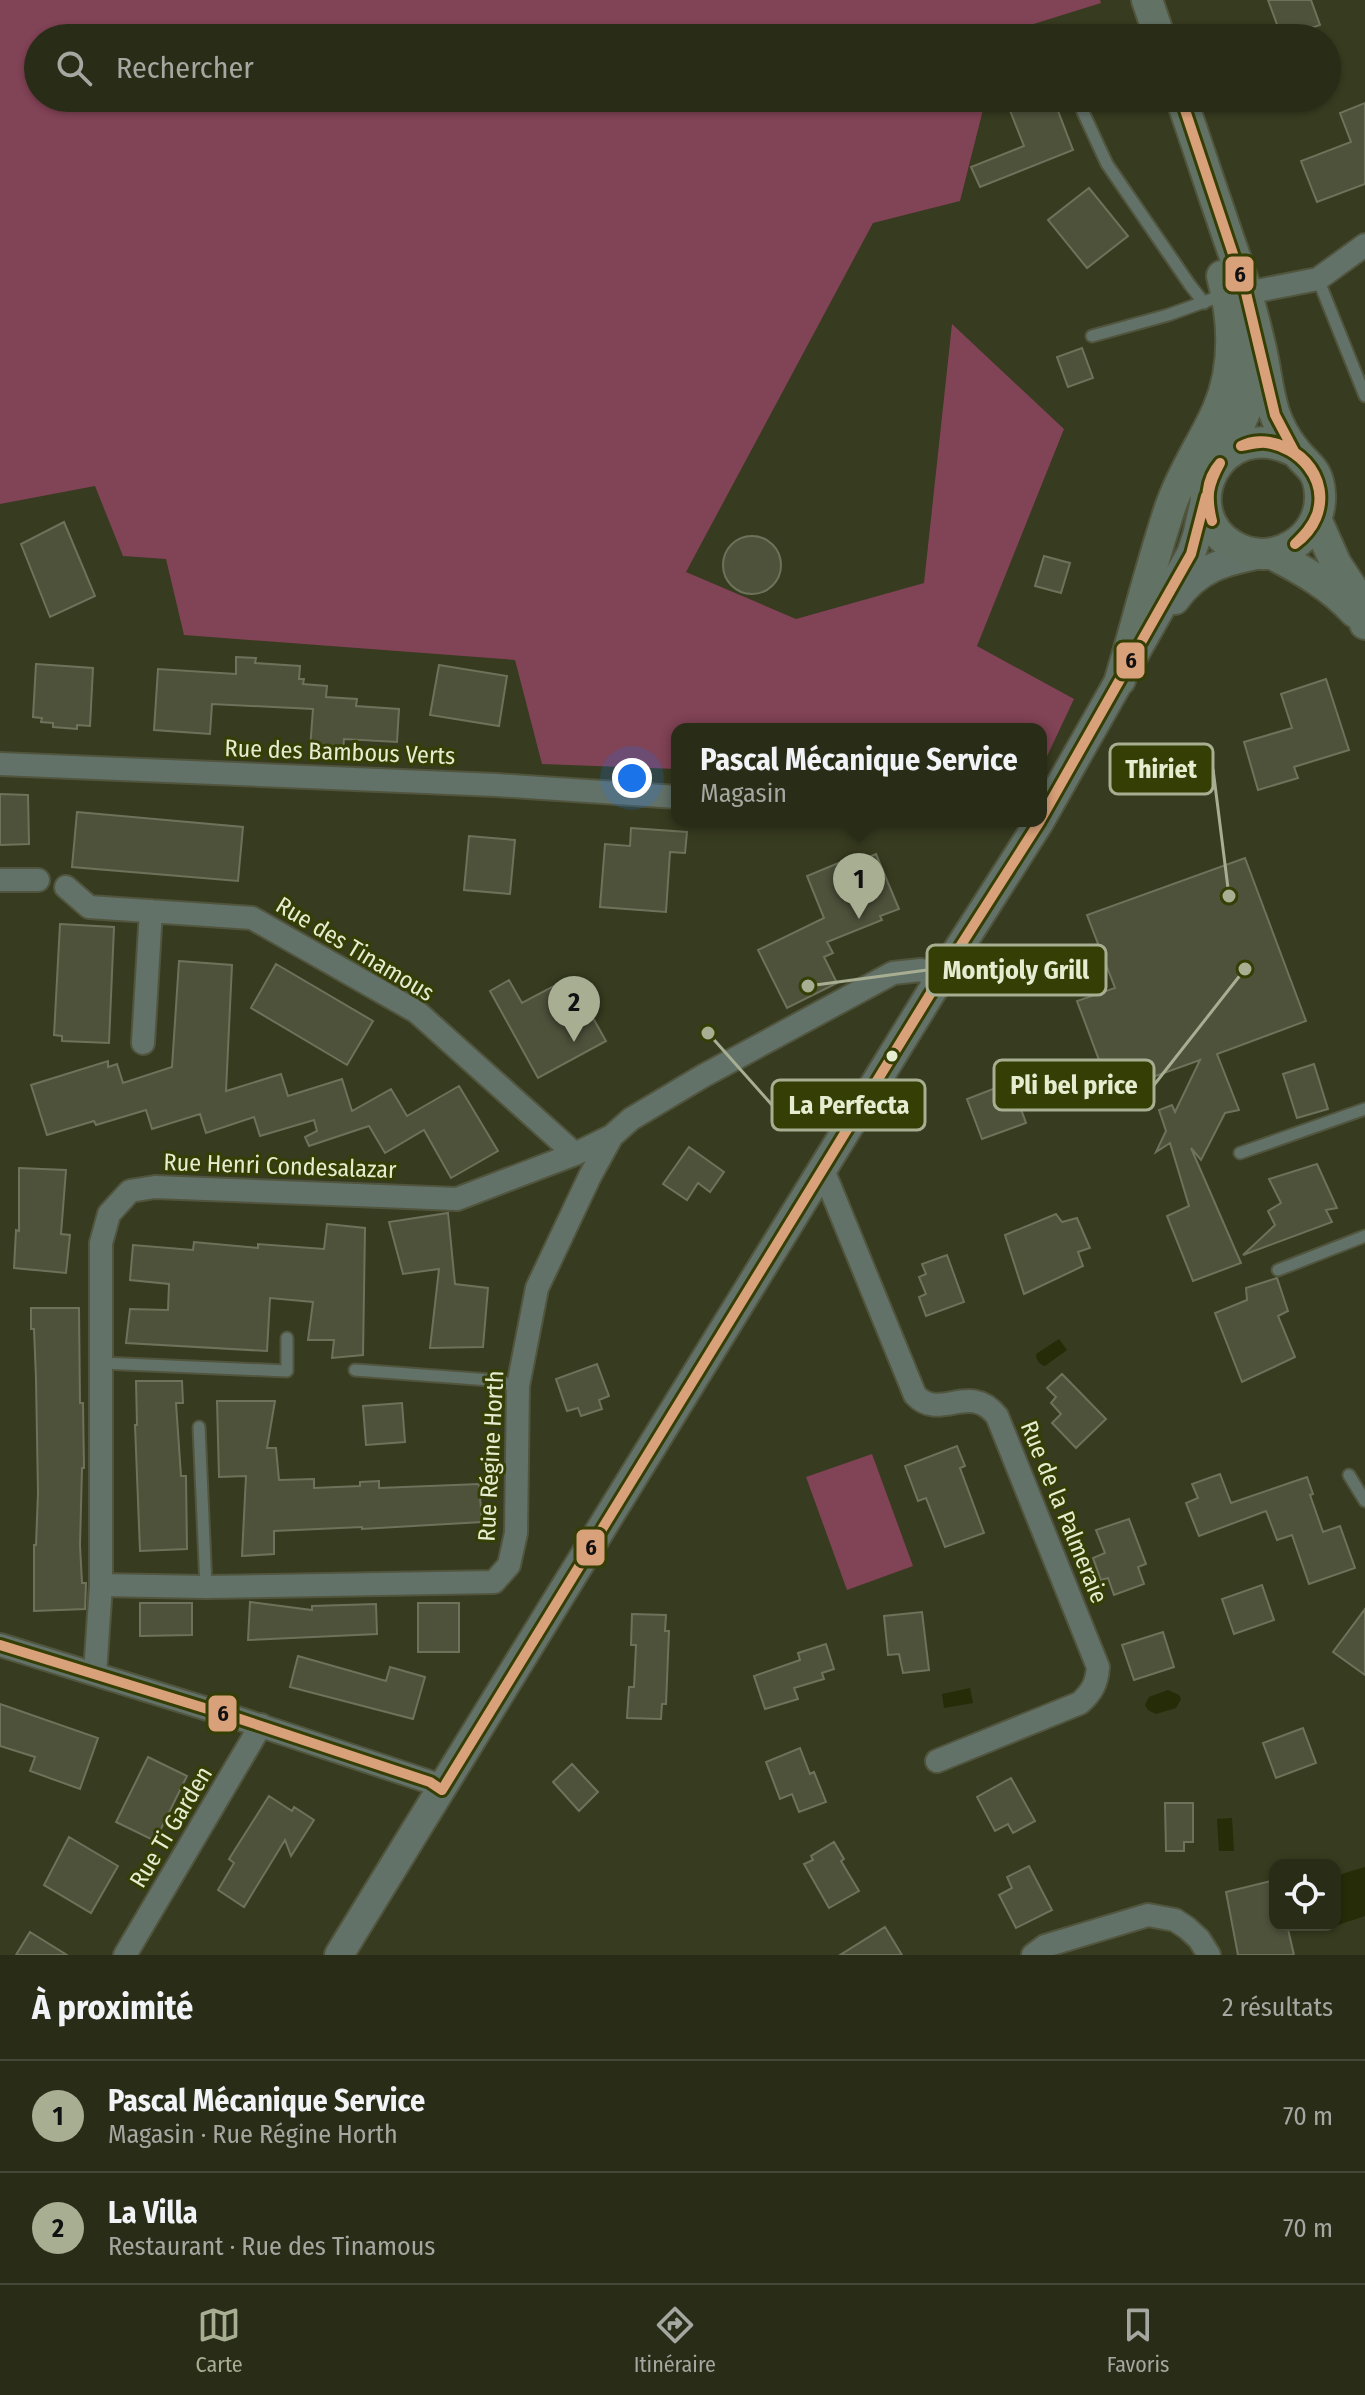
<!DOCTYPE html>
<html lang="fr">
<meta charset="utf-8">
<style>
body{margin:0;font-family:"Fira Sans Condensed",sans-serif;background:#353824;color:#f1f3f6}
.controls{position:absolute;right:24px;bottom:24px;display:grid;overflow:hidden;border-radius:16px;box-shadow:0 2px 6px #0004}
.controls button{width:72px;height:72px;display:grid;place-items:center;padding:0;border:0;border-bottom:2px solid #454836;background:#292c17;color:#f1f3f6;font:40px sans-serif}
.you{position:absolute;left:632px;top:778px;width:28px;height:28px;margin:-20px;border:6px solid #fff;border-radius:50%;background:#1a73e8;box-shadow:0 0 0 12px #1a73e833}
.badge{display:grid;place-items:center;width:52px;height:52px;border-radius:50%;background:#a8ae92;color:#111;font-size:26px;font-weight:700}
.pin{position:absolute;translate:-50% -66px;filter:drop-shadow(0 2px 4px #0008)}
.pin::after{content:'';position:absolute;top:42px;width:28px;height:24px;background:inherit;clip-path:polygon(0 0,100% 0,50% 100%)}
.popup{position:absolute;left:671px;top:723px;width:376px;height:104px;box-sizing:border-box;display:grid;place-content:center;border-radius:16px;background:#292c17;filter:drop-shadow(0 2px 6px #0005);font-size:26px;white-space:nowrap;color:#a5a7a1}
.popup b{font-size:30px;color:#f1f3f6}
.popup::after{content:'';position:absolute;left:50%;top:100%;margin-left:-16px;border:16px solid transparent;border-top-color:#292c17}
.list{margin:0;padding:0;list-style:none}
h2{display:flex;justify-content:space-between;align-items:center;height:104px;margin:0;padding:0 32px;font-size:34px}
h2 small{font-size:26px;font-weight:400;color:#a5a7a1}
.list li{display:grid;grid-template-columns:52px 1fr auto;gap:24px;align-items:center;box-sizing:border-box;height:112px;padding:0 32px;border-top:2px solid #454836}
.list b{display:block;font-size:30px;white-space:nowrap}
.list p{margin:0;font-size:26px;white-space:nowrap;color:#a5a7a1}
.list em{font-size:26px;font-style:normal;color:#a5a7a1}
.icon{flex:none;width:44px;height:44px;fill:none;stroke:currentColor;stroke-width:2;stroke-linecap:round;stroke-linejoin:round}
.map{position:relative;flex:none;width:1365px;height:1955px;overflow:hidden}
.search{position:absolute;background:#292c17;box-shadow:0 2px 6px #0004;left:24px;right:24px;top:24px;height:88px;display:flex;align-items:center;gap:20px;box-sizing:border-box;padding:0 28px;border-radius:44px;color:#a5a7a1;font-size:30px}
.sheet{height:328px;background:#292c17}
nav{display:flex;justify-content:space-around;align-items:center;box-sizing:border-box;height:112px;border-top:2px solid #454836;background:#292c17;font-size:22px;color:#a5a7a1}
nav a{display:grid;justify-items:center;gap:4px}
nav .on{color:#a8ae92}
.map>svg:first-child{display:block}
.green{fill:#814356}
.water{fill:#262c08}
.building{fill:#4e523b;stroke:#6e725b;stroke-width:2}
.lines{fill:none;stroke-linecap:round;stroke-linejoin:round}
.service-casing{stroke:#51553e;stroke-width:15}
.minor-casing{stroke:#51553e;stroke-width:26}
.tertiary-casing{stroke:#51553e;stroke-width:32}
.secondary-casing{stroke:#51553e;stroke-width:34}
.service{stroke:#637268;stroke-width:11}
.minor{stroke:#637268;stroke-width:22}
.tertiary{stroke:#637268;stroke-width:28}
.secondary{stroke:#627365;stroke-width:30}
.bus-1-casing{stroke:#353e04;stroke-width:16}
.bus-1{stroke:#d9a179;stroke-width:10}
.bus-dot{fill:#e5ecd0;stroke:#353e04;stroke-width:3}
.labels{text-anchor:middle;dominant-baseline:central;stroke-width:6;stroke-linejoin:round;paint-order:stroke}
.street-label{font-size:24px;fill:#e5ecd0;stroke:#353e04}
.leader{fill:none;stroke:#a8ae92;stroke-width:3}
.callout-dot{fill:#a8ae92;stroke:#353e04;stroke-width:3}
.callout{fill:#353e04;stroke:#a8ae92;stroke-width:3}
.callout-label{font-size:26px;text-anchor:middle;font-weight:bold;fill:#e5ecd0}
.line-badge{stroke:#353e04;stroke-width:3}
.pale-badge-label{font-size:22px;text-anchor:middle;font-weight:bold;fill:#111}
</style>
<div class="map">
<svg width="1365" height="1955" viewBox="0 0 1365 1955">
<rect width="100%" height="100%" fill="#373b1f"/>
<path class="green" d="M0,0H1100L1101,3L1002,34L1001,38H38V98H986L960,201L873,223L686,572L796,619L924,583L952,324L1064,429L977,646L1074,699L1041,769V729H677V769L542,764L515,660L184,635L166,559L123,556L95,486L0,504Z
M872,1454L913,1566L847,1590L806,1477Z"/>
<path class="water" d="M1059,1339L1067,1350L1045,1366C1039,1364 1036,1360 1036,1354Z
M970,1688L973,1703L944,1708L942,1694Z
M1168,1690L1179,1695L1181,1699L1176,1708L1156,1714L1148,1710L1145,1705L1149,1697Z
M1232,1818L1234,1851H1219L1217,1819Z
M1365,1867V1916L1335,1926V1876Z"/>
<path class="building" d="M1268,0H1311L1320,25L1282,38Z
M1005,98H1053L1073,150L980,187L971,167L1024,146Z
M1365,103V184L1317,202L1301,161L1351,142L1340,113Z
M1089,188L1128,236L1087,268L1048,220Z
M1082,348L1093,378L1068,387L1057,357Z
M64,522L95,596L50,617L21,544Z
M723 565a29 29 0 1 1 58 0a29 29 0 1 1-58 0Z
M1044,556L1070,563L1061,593L1035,586Z
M236,657L256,658L255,663L300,666L299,679H304L303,684L327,686L326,697L357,699L356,706L399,709L397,742L344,739L343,751L310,749L313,709L212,704L210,734L154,730L158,669L236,674Z
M36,664L93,668L90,726L77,725V729L53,727V723L41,722L42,718L33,717Z
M439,665L507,676L499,726L430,715Z
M1326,679L1349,750L1294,767L1298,778L1258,790L1244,742L1292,728L1281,694Z
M0,794L28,795L29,844L0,845Z
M77,812L243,827L238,881L72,867Z
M631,828L687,832L685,853L670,852L666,912L600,907L605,844L630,846Z
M469,836L515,840L510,894L464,890Z
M876,854L899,909L880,916L882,920L827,942L833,953L824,957L837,983L787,1008L758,950L824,918L807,876L853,857L857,862Z
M1245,858L1306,1021L1217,1054L1239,1110L1225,1113L1201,1160L1191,1148L1241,1263L1193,1281L1167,1216L1189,1206L1170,1143L1156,1152L1166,1131L1159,1110L1172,1105L1175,1112L1200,1060L1111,1092L1077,1001L1115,988L1087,915Z
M60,924L114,927L109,1043L62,1041V1036L54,1035Z
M179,961L232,965L226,1091L281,1074L288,1096L342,1079L352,1111L391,1089L407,1116L459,1086L498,1151L451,1178L424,1130L385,1153L369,1126L309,1146L305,1137L317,1131L314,1120L260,1136L254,1117L206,1133L200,1114L152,1129L146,1110L96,1125L94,1121L47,1135L31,1085L108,1061V1067L117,1064L123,1083L172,1067Z
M276,964L373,1021L347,1065L251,1008Z
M567,979L572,988L575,986L606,1041L538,1078L490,991L509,980L522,1003Z
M1314,1064L1328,1109L1297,1118L1283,1074Z
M1011,1082L1026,1123L982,1139L967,1099Z
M689,1147L724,1172L710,1192L698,1183L687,1200L663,1184Z
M1317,1164L1337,1208L1326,1210L1332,1222L1243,1255L1275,1225L1268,1211L1281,1203L1269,1179Z
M19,1168L66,1170L61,1234L70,1235L66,1273L14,1268L16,1230L19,1231Z
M448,1213L455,1284L488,1288L483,1347L430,1348L439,1269L403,1274L389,1222Z
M1056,1214L1062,1222L1077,1218L1090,1248L1078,1252L1083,1266L1024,1294L1005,1235Z
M327,1224L365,1228L363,1355L332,1358L334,1340H308L313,1302L270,1298L267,1351L126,1343L130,1309L168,1310L169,1284L130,1280L133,1245L193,1250L194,1242L258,1248V1244L324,1249Z
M947,1255L964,1302L926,1316L919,1297L926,1294L919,1277L926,1274L922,1264Z
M1277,1278L1288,1311L1278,1316L1295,1357L1242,1382L1215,1313L1247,1300L1246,1288Z
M31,1308H79L80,1403H83L84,1468H82L80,1545L82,1583H86L85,1609L34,1611V1545H36L38,1493L36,1379L34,1329H31Z
M597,1364L609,1396L599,1400L602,1409L581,1416L578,1408L567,1411L556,1379Z
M1062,1374L1106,1419L1076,1448L1052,1423L1061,1414L1051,1403L1056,1397L1047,1388Z
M136,1381H182L183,1403H176L181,1476H186L187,1549L140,1551L135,1425H137Z
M217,1401H275L267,1448H276L279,1480L314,1479V1488L360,1486V1482L379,1481V1488L479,1484L482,1522L362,1529V1527L274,1531V1554L242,1556L246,1476L219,1477Z
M402,1403L405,1442L366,1445L363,1406Z
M957,1446L965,1466L960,1468L984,1533L945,1547L926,1498L918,1501L905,1466Z
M1220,1474L1231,1503L1307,1477L1313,1494L1310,1495L1323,1532L1340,1526L1355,1568L1309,1584L1292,1535L1277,1540L1266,1511L1199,1536L1186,1503L1198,1498L1192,1484Z
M1129,1519L1146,1564L1138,1567L1144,1584L1114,1595L1108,1578L1101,1580L1093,1558L1105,1553L1096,1530Z
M1262,1585L1274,1620L1234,1634L1222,1599Z
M250,1602L312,1610V1606L376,1604L377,1634L248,1640Z
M140,1603H192V1635L140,1636Z
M418,1603H459V1652H418Z
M1365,1609V1675L1333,1652Z
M922,1612L929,1670L903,1673L899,1654L888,1655L884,1616Z
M632,1614L666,1615L665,1631H669L666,1704H662L661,1719L627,1718L629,1687H634L636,1645H631Z
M1163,1632L1174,1667L1134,1680L1122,1645Z
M826,1644L834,1669L822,1673L824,1679L794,1688L798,1699L765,1709L754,1676L800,1660L798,1653Z
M298,1656L386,1681L390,1667L425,1677L413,1719L290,1687Z
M0,1704L98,1738L80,1789L30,1771L35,1757L0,1746Z
M1303,1728L1316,1763L1276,1778L1263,1743Z
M800,1748L810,1774L814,1772L826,1802L799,1812L792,1794L780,1799L766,1762Z
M148,1757L187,1776L155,1841L116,1822Z
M572,1764L598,1792L579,1811L553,1782Z
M1011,1778L1035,1821L1013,1833L1008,1824L995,1831L977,1797Z
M269,1796L292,1811L294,1807L314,1820L291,1856L285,1840L244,1907L218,1890L234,1863L229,1859Z
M1165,1803H1193V1842H1184V1851H1166Z
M69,1837L118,1866L91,1913L44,1885Z
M834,1842L844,1859L841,1861L859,1891L829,1908L804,1864L813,1860L811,1856Z
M1029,1866L1052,1910L1016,1928L999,1895L1012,1888L1007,1877Z
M1275,1880V1925H1287L1294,1955H1238L1226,1892Z
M885,1927L902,1955H840Z
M30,1932L67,1955H16Z"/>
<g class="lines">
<defs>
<path id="service" d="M1083,112L1107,164L1190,285L1204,303
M1318,279L1365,396
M1092,336L1168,315L1226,294
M1240,1153L1365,1109
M1278,1270L1365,1236
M101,1363L287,1371V1338
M355,1370L490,1380L518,1386
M199,1427L206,1587
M1349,1475L1365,1501"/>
<path id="minor" d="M1246,293L1318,279L1365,245
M0,764L496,785L677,797
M0,880H38
M66,887L89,907L252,918L417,1012L575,1154
M143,1043L151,911
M823,1170L915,1395C940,1422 969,1381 997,1416L1098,1667C1097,1683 1092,1692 1080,1703L937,1761
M101,1585L206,1587L494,1582L509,1565L516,1533L518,1386L537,1288L590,1176L612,1136L631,1119L703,1076L893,973L921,970L940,978
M0,1645L240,1719L430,1782L442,1790
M95,1673L101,1585V1243L109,1214L130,1191L155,1187L457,1199L575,1154L612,1136
M125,1955L261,1725
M1033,1955L1045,1946L1148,1915L1175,1920L1187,1928L1199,1939L1209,1955"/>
<path id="tertiary" d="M1175,600C1198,568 1224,561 1261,554
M1041,819L1191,554L1197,536L1206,496
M339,1955L940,978L1040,821"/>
<path id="secondary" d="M1147,0L1160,38
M1181,98C1195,138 1208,179 1222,219C1230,244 1240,269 1247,294C1253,317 1260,341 1264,364C1267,381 1269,396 1274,412C1278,424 1286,439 1294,449C1307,467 1319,468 1320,495C1322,539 1273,568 1235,547C1172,512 1220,413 1294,451
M1227,453L1245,412L1253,360
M1316,519L1336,564L1357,596L1365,624
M1272,554C1303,570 1331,586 1355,612
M1120,680C1137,623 1151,565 1170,508C1182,472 1203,443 1218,409C1236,366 1234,320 1222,276"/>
</defs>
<use href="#service" class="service-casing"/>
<use href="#minor" class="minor-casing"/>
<use href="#tertiary" class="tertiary-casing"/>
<use href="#secondary" class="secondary-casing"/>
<use href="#service" class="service"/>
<use href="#minor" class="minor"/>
<use href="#tertiary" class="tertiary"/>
<use href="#secondary" class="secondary"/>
<defs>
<path id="bus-1" d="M1181,98L1246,293L1275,415L1294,451
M1241,446C1252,440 1266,440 1278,444C1325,460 1336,514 1295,544
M1241,446C1249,445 1258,442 1266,443C1299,447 1328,479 1317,514C1312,527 1304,535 1295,544
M1212,521C1204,501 1206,479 1220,463
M1212,521C1206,496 1208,485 1220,463
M1041,819L1191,554L1206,496
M0,1645L240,1719L430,1782L442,1790
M442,1790L940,978L1040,821"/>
</defs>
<use href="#bus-1" class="bus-1-casing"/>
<use href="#bus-1" class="bus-1"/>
</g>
<circle class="bus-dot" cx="892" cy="1056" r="7"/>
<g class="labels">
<g class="street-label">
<text transform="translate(340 752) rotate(2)">Rue des Bambous Verts</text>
<text transform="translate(355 949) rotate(31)">Rue des Tinamous</text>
<text transform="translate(280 1166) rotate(2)">Rue Henri Condesalazar</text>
<text transform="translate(491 1456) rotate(-87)">Rue Régine Horth</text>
<text transform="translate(1064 1512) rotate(68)">Rue de la Palmeraie</text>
<text transform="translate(171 1827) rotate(-59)">Rue Ti Garden</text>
</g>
</g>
<path class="leader" d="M1229 896L1213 769M808 986L927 970M1245 969L1154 1085M708 1033L772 1105"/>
<g class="callout-dot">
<circle cx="1229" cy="896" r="8"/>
<circle cx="808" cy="986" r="8"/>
<circle cx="1245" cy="969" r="8"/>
<circle cx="708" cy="1033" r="8"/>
</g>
<g class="callout">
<rect x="1110" y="744" width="103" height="50" rx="8"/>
<rect x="927" y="945" width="179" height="50" rx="8"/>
<rect x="994" y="1060" width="160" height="50" rx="8"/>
<rect x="772" y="1080" width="153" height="50" rx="8"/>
</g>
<g class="callout-label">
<text x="1161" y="778">Thiriet</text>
<text x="1016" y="979">Montjoly Grill</text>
<text x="1074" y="1094">Pli bel price</text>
<text x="849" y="1114">La Perfecta</text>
</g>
<g class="line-badge">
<rect x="1224" y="255" width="31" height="38" rx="8" fill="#d9a179"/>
<rect x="1115" y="641" width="31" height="39" rx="8" fill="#d9a179"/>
<rect x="575" y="1528" width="31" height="39" rx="8" fill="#d9a179"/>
<rect x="207" y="1694" width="31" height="39" rx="8" fill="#d9a179"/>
</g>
<g class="pale-badge-label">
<text x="1240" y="282">6</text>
<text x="1131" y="668">6</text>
<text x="591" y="1555">6</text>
<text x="223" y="1721">6</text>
</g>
</svg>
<div class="controls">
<button><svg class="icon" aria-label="locate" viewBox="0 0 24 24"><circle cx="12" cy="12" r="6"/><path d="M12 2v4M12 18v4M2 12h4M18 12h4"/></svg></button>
</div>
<div class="you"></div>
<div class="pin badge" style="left:859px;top:919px">1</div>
<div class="popup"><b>Pascal Mécanique Service</b>Magasin</div>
<div class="pin badge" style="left:574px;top:1042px">2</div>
<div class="search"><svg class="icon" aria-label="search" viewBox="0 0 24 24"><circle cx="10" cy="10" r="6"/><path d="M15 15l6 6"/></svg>Rechercher</div>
</div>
<section class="sheet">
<h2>À proximité<small>2 résultats</small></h2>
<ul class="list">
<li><span class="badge">1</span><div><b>Pascal Mécanique Service</b><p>Magasin · Rue Régine Horth</p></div><em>70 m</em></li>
<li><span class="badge">2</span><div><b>La Villa</b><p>Restaurant · Rue des Tinamous</p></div><em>70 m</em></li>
</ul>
</section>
<nav>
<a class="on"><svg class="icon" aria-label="map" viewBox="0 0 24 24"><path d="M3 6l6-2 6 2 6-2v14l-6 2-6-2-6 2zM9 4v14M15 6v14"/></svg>Carte</a>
<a><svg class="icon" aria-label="directions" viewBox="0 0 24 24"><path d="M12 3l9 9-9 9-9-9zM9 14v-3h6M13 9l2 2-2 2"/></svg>Itinéraire</a>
<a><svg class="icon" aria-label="saved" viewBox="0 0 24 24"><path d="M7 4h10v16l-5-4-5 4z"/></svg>Favoris</a>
</nav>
